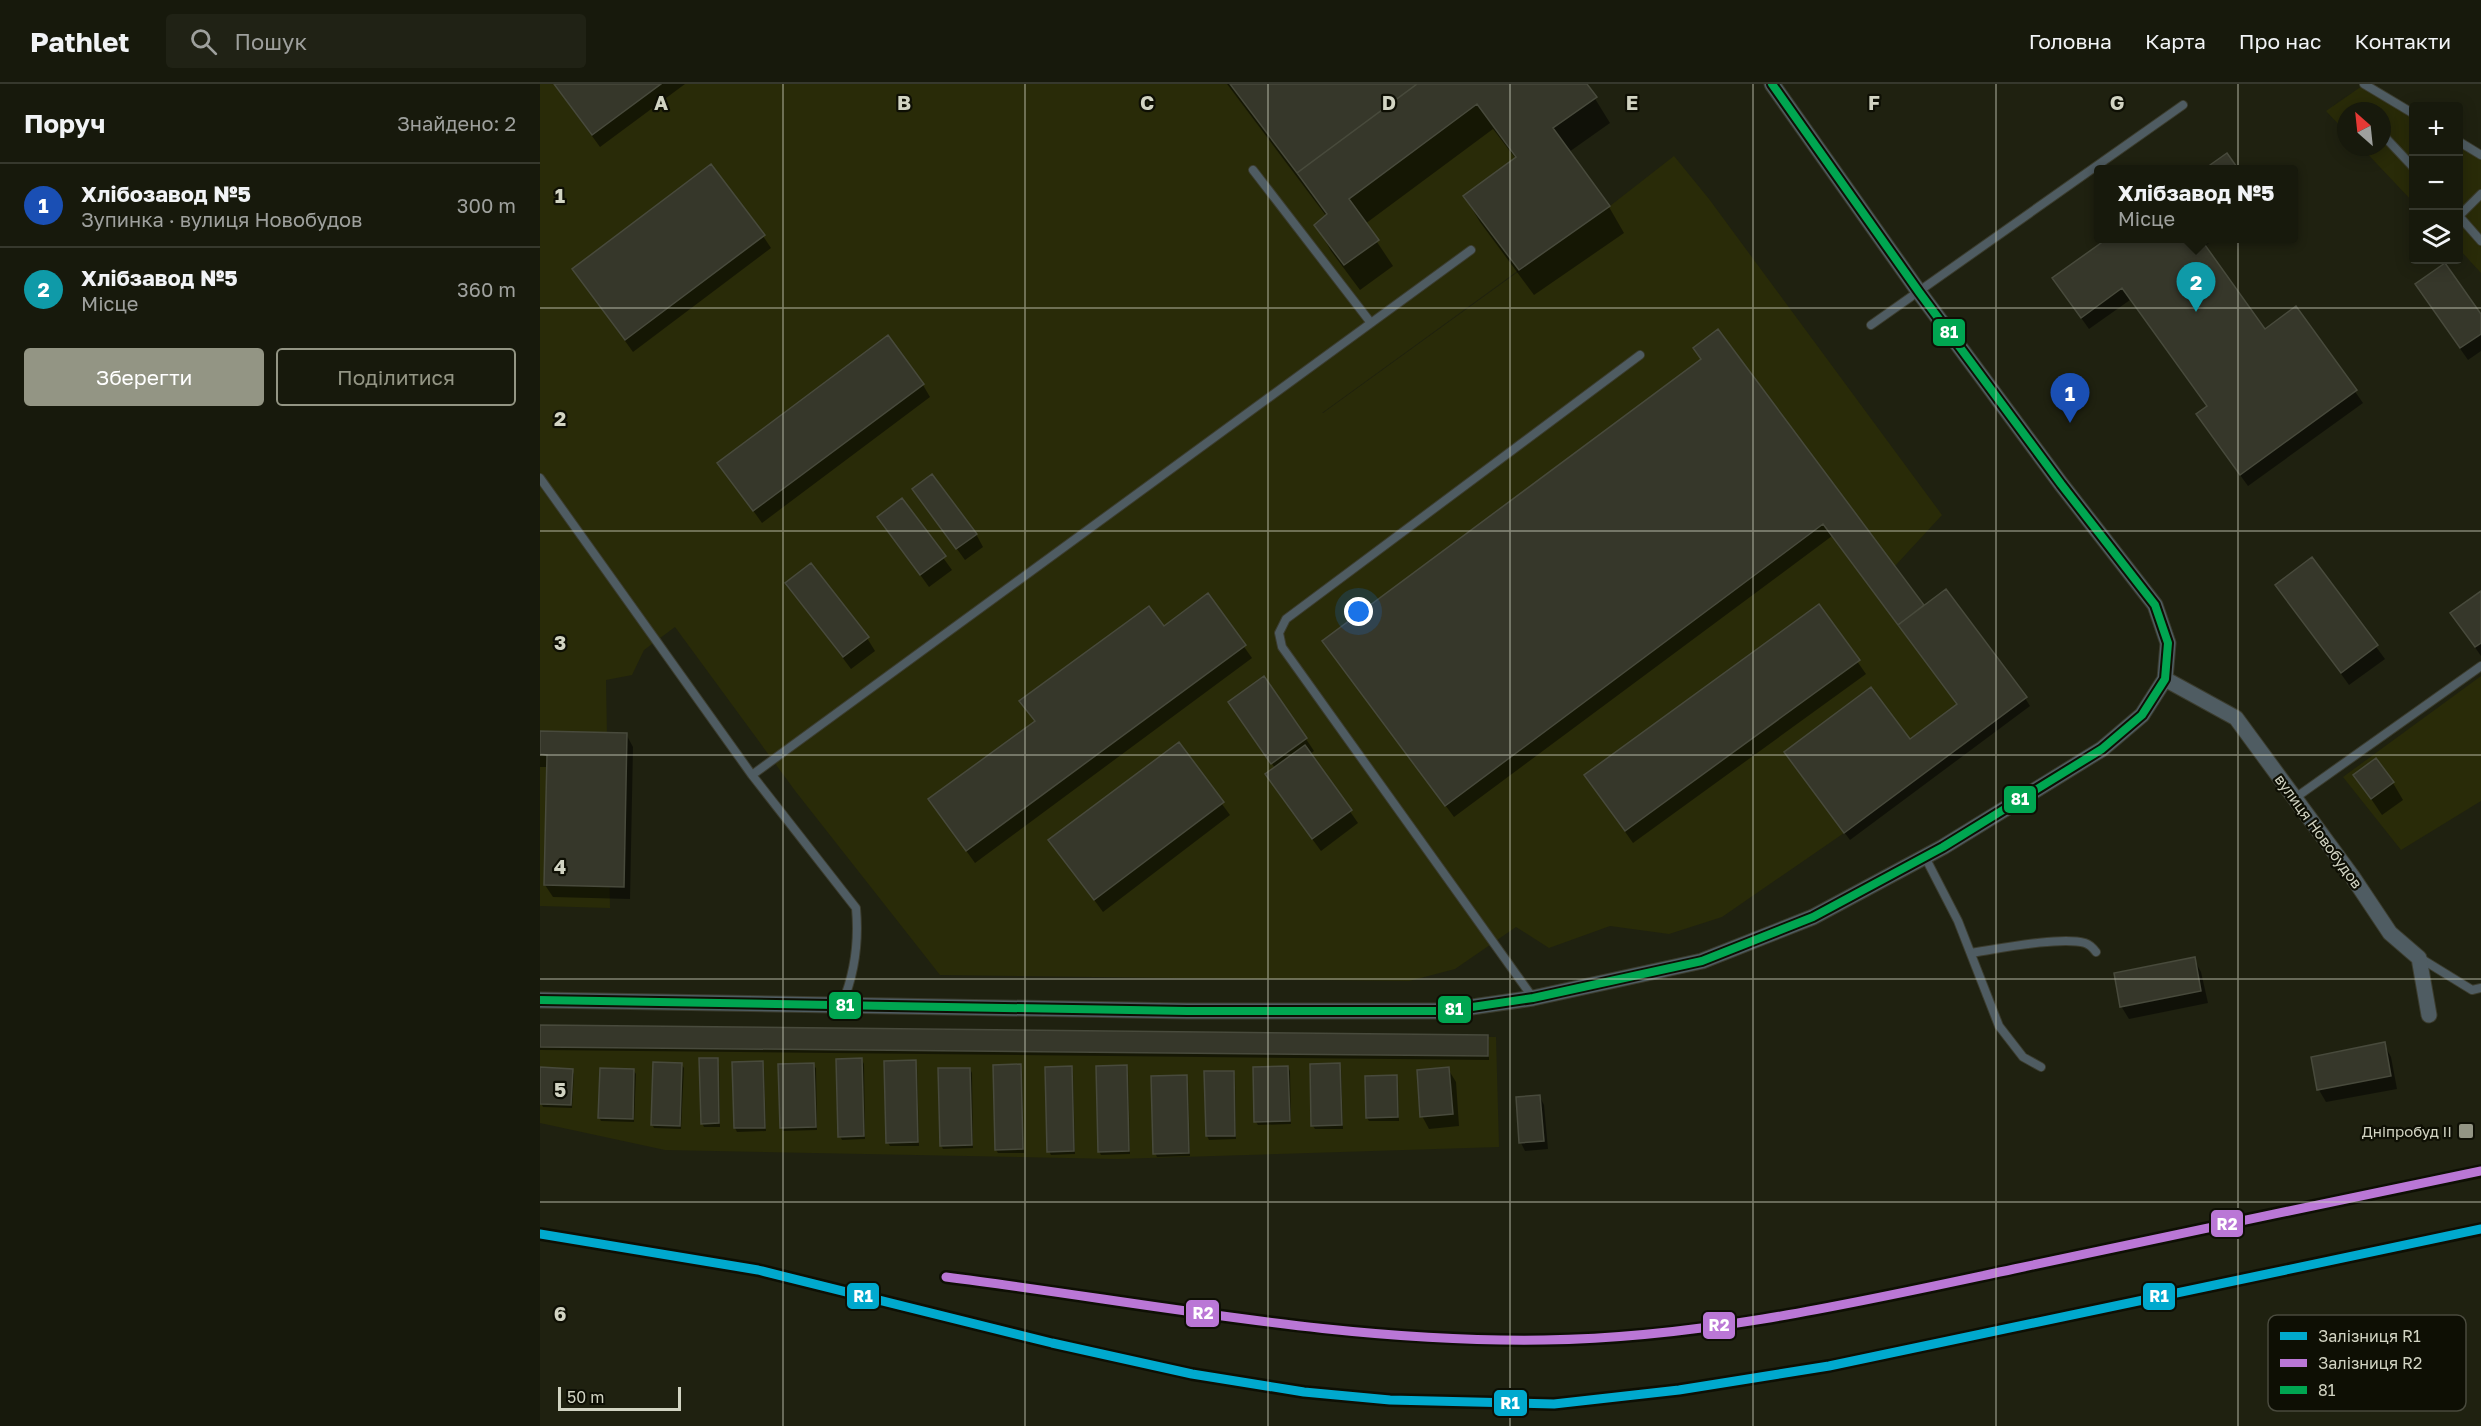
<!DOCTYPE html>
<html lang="uk">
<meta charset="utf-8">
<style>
body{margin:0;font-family:"Golos Text",sans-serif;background:#202215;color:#f1f3f6}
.controls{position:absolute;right:18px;top:18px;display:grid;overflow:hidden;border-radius:6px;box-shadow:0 3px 15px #0003}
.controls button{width:54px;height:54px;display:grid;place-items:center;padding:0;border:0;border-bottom:2px solid #36382d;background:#17190c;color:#f1f3f6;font:30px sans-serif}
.compass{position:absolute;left:1797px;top:18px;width:54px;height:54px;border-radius:50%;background:#17190c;box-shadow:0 3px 15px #0003;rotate:333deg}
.scale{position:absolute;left:18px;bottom:15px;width:123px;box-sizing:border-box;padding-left:6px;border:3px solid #d2d4c3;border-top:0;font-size:16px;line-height:21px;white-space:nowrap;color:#d2d4c3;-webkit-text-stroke:4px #0e0f04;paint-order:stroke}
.you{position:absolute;left:819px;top:528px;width:21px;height:21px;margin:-15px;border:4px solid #fff;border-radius:50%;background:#1a73e8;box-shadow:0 0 0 9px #1a73e833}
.badge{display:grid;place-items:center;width:39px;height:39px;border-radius:50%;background:#939584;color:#fff;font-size:20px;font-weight:700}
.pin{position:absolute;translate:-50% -50px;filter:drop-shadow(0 2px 3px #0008)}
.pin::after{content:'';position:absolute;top:32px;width:21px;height:18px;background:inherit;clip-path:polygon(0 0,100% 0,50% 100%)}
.popup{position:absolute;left:1554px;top:81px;width:204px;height:78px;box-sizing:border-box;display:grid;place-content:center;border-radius:6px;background:#17190c;filter:drop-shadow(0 2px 4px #0005);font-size:20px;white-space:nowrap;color:#9ea09d}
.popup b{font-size:22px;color:#f1f3f6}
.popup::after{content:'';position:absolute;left:50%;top:100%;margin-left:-12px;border:12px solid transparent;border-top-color:#17190c}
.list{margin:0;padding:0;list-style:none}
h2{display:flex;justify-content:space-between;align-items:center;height:78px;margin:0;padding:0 24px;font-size:26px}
h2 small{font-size:20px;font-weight:400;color:#9ea09d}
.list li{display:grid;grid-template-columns:39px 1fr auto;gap:18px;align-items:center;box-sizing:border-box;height:84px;padding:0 24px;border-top:2px solid #36382d}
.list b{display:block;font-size:22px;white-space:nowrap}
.list p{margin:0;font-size:20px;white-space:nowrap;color:#9ea09d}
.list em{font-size:20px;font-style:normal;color:#9ea09d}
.actions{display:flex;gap:12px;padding:18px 24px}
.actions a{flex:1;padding:14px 0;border:2px solid #939584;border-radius:6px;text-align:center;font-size:21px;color:#939584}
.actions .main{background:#939584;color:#fff}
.icon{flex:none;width:33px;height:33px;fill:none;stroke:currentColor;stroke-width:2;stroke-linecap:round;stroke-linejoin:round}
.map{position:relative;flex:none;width:1941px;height:1342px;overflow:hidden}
header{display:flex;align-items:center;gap:36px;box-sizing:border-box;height:84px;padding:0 30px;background:#17190c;border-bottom:2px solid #36382d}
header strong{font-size:28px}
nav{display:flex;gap:33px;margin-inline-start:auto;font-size:21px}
.search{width:420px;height:54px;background:#202215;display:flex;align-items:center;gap:15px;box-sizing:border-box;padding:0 21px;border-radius:6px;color:#9ea09d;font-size:22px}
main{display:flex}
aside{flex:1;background:#17190c}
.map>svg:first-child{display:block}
.built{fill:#292b08;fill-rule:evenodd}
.shadow{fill:#0007}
.building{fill:#36372a;stroke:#484a3c;stroke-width:1.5}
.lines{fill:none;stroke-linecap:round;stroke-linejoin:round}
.lane-casing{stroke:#3b3c2e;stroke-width:10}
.street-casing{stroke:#3b3c2e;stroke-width:17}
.lane{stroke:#4f5c62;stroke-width:8}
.street{stroke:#4f5c62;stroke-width:15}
.bus-1-casing{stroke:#0e0f04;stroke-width:12}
.bus-1{stroke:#00a651;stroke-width:8}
.rail-1-casing{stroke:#0e0f04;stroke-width:14}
.rail-2-casing{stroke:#0e0f04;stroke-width:14}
.rail-1{stroke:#00a9ce;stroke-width:9}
.rail-2{stroke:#ba77d6;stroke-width:9}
.grid{fill:none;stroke:#d2d4c3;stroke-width:1.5;stroke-opacity:0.55}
.poi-dot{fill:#939584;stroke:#0e0f04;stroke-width:2}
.labels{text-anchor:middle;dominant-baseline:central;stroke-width:4.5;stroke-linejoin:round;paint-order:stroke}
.street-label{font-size:15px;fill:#d2d4c3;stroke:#0e0f04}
.poi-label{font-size:15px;fill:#d2d4c3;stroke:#0e0f04;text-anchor:end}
.key{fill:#0e0f04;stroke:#494a3d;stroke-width:1.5}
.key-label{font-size:16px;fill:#d2d4c3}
.grid-label{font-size:20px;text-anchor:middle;font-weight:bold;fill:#d2d4c3;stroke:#0e0f04;stroke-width:4.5;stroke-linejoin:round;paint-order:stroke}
.line-badge{stroke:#0e0f04;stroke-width:2}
.badge-label{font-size:16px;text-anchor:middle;font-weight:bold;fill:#fff}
</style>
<header>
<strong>Pathlet</strong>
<div class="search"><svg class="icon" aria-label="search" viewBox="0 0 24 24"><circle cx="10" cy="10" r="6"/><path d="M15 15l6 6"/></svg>Пошук</div>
<nav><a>Головна</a><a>Карта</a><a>Про нас</a><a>Контакти</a></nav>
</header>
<main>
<aside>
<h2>Поруч<small>Знайдено: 2</small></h2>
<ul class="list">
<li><span class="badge" style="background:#1a4fb4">1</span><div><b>Хлібозавод №5</b><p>Зупинка · вулиця Новобудов</p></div><em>300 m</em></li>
<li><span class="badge" style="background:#0f9aa8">2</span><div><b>Хлібзавод №5</b><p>Місце</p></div><em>360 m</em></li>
</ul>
<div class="actions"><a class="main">Зберегти</a><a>Поділитися</a></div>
</aside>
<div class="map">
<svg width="1941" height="1342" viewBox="0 0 1941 1342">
<rect width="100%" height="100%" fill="#1f2110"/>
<path class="built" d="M0,0H981L1070,122L1134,72L1169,115L1402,431L1355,482L1384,521L1406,505L1487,613L1304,749L1182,833L1129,850L1070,842L1009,864L976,843L915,885L869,897L400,891L256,708L135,543L104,566L92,591L66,596L70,824L0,822ZM1004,169L783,329H782L979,186Z
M1822,2L1873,34V118L1821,63H1842V27H1806V48L1786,27Z
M1918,62L1941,76V189L1919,165Z
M1941,592V717L1861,766L1803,693Z
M89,948L956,953L959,1063L577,1075L125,1066L0,1039V951Z"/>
<path class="shadow" d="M14,0H145L60,63Z
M687,0H1046L1070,39L1029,68L1069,123L1084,149L994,211L940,138L925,113L976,75L953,45L825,140L853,182L820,206L791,167L776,141L787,133Z
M223,152L231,164L93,268L34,186Z
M1570,154H1675L1664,163L1725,247L1756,224L1823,319L1708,402L1665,343L1668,323L1590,216L1549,245L1522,207Z
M1884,213L1941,233V267L1928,276Z
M1178,247L1384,523L1485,614L1490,622L1310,756L1251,677L1370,657L1418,621L1292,452L914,733L784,557L1162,276Z
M383,301L390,313L222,439L179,379Z
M374,406L436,450L443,463L425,476Z
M362,417L412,486L389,503L339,434Z
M1772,475L1845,575L1809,601L1737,501Z
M247,499L327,554L335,567L311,585Z
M1941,509V572L1912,530Z
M667,511L712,574L435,779L390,716L495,638L481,617L623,544Z
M1279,523L1326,590L1093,759L1046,692Z
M724,594L766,655L774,667L770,670L818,739L781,767L734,703L727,690L735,684L690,618Z
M0,649L86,650L93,663L90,815L13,813L5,801L8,683H0Z
M638,660L690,731L563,828L510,756Z
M1815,691L1853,699L1863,716L1842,731Z
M1654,875L1661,888L1668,919L1589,935L1581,922Z
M0,943L947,952L949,956V976L0,966Z
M1844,960L1851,973L1857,1005L1786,1018L1779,1006L1773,974Z
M177,975L179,979L180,1043H164L162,1039Z
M322,976L324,980L325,1055L302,1056L300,1052Z
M375,978L377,981L379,1062H350L348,1059Z
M222,979L224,983L226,1047L197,1048L195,1044L194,980Z
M141,980L144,984L141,1045L114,1044L112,1040Z
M273,981L276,984L277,1046L243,1047L241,1043Z
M480,981L482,985L484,1069H458L456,1066Z
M799,981L801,984L803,1045H775L773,1042Z
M586,983L588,986L590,1070L561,1071L559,1067Z
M748,983L750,987L751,1040L718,1041L716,1038Z
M531,984L533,987L535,1070L511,1071L509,1067Z
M430,985L432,989L433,1064L403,1065L401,1061Z
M908,985L916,998L919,1042L889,1045L882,1032Z
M32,986L34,990L32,1024L3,1023L1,1019Z
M94,987L96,990L94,1038L61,1037L59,1033Z
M693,988L695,992L696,1055L669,1056L667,1052Z
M646,992L648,996L650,1072L617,1073L615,1069Z
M856,992L858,996L859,1037H829L827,1034Z
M1000,1013L1004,1021L1008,1065L985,1067L981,1059Z"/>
<path class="building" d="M14,0H121L52,51Z
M690,0H877L757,89Z
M877,0H1047L1057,13L1013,44L1070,122L979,186L923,112L976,73L937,20L809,115L839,156L804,181L774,141L787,130L757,89Z
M1687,69L1699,86H1663Z
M171,80L225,151L85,256L32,185Z
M1568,154H1660L1725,245L1756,222L1817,306L1700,391L1656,330L1667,322L1582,204L1541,234L1512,194Z
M1905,179L1941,230V250L1920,264L1875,200Z
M1178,245L1384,521L1358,541L1283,440L905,722L782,557L1161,275L1153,264Z
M348,251L384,300L213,427L177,379Z
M392,390L437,450L416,465L372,405Z
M362,414L406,472L380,491L337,433Z
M1772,473L1838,561L1801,589L1735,501Z
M271,479L329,553L303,573L245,499Z
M1406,505L1487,613L1304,749L1244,668L1331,603L1370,655L1417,620L1358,541Z
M1941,507V559L1935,563L1910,529Z
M668,509L706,561L426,767L388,715L495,637L479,617L609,522L624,542Z
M1279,520L1320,576L1085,747L1044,691Z
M724,592L767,654L731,680L688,618Z
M0,647L87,649L84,803L4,801L7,671L0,670Z
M639,658L684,718L554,816L508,756Z
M765,661L812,726L772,755L725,690Z
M1836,674L1854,698L1831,715L1813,691Z
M1655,873L1661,907L1580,923L1574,889Z
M0,941L948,951V972L0,963Z
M1845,958L1851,992L1777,1006L1771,973Z
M159,974H178L179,1039L161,1040Z
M322,974L324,1052L298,1053L296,975Z
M376,976L378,1058L346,1059L344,977Z
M223,977L225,1044H194L192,978Z
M113,978L142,979L140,1042L111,1041Z
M274,979L276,1043L240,1044L238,980Z
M800,979L802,1041L771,1042L770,980Z
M481,980L483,1065L455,1066L453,981Z
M587,981L589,1067L558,1068L556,982Z
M532,982L534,1067L507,1068L505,983Z
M748,982L750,1037L714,1038L713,983Z
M0,983L33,985L31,1021L0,1020Z
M909,983L913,1030L880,1033L877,986Z
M60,984L94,985L93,1035L58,1034Z
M398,984H430L432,1061L400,1062Z
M664,987H694L695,1052H666Z
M647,991L649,1069L613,1070L611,992Z
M857,991L858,1033L826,1034L825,992Z
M1000,1011L1004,1057L979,1059L976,1013Z"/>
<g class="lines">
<defs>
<path id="lane" d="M1824,0L1874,30
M1842,50L1874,84
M1918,57L1941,71
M713,86L831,239
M1941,110L1919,132L1941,157
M1331,241L1643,21
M0,394L212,691L316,824C319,857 315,889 302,920
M212,691L931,166
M1755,714L1941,582
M1385,773L1418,837L1459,942L1483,973L1501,983
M1431,869C1457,865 1521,852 1545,859C1551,861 1553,864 1556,868
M1880,874L1932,906L1941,904
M993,914L742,563L739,549L746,535L1100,271"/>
<path id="street" d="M1625,595L1696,634L1812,792L1850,849L1879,874L1889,931
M0,916L647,927H905L993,914L1162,877L1273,833L1403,763L1562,665L1602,631L1625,595L1628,559L1615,521L1521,400L1379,208L1232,0"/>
</defs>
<use href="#lane" class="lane-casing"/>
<use href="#street" class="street-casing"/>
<use href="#lane" class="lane"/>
<use href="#street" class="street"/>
<defs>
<path id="bus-1" d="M0,916L647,927H905L993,914L1162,877L1273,833L1403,763L1562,665L1602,631L1625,595L1628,559L1615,521L1521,400L1379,208L1232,0"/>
</defs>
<use href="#bus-1" class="bus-1-casing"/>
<use href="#bus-1" class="bus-1"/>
<defs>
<path id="rail-1" d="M0,1150L218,1186L512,1259L652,1290L764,1308L850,1316L1014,1320L1139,1306L1289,1282L1941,1145"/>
<path id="rail-2" d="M406,1193C604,1218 803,1259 1004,1256C1163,1254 1319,1218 1474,1185C1630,1152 1785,1119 1941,1087"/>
</defs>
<use href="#rail-1" class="rail-1-casing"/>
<use href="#rail-2" class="rail-2-casing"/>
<use href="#rail-1" class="rail-1"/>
<use href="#rail-2" class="rail-2"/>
</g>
<path class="grid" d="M243,0V1342M485,0V1342M728,0V1342M970,0V1342M1213,0V1342M1456,0V1342M1698,0V1342M0,224H1941M0,447H1941M0,671H1941M0,895H1941M0,1118H1941"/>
<rect class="poi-dot" x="1918" y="1039" width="16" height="16" rx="3"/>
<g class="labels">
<g class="street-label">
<text transform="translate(1779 747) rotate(54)">вулиця Новобудов</text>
</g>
<g class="poi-label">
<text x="1912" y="1047">Дніпробуд ІІ</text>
</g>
</g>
<rect x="1728" y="1231" width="198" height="96" rx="9" class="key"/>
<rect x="1740" y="1248" width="27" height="8" fill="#00a9ce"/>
<rect x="1740" y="1275" width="27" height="8" fill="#ba77d6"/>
<rect x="1740" y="1302" width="27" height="8" fill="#00a651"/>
<g class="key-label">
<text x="1778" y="1258">Залізниця R1</text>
<text x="1778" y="1285">Залізниця R2</text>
<text x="1778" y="1312">81</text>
</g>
<g class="grid-label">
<text x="121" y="26">A</text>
<text x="364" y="26">B</text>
<text x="607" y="26">C</text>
<text x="849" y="26">D</text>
<text x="1092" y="26">E</text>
<text x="1334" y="26">F</text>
<text x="1577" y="26">G</text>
<text x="20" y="119">1</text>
<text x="20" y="342">2</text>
<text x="20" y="566">3</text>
<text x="20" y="790">4</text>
<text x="20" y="1013">5</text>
<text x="20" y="1237">6</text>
</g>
<g class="line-badge">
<rect x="1392" y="234" width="34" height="29" rx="6" fill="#00a651"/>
<rect x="1463" y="701" width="34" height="29" rx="6" fill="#00a651"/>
<rect x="288" y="907" width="34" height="29" rx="6" fill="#00a651"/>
<rect x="897" y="911" width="35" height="29" rx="6" fill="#00a651"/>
<rect x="1670" y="1125" width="34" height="29" rx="6" fill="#ba77d6"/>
<rect x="306" y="1198" width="34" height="28" rx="6" fill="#00a9ce"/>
<rect x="1602" y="1198" width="34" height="29" rx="6" fill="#00a9ce"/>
<rect x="645" y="1215" width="35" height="29" rx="6" fill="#ba77d6"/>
<rect x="1162" y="1227" width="34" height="29" rx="6" fill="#ba77d6"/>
<rect x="953" y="1305" width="35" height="28" rx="6" fill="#00a9ce"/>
</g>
<g class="badge-label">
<text x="1409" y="254">81</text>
<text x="1480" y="721">81</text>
<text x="305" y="927">81</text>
<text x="914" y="931">81</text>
<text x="1687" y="1146">R2</text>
<text x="323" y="1218">R1</text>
<text x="1619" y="1218">R1</text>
<text x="663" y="1235">R2</text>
<text x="1179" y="1247">R2</text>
<text x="970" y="1325">R1</text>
</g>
</svg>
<div class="controls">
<button>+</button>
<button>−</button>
<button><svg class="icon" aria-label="layers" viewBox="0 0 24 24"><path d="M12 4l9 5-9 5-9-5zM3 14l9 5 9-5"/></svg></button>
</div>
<svg class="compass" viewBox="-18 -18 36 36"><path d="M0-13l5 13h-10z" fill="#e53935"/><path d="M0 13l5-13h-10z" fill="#9ea09d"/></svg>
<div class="scale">50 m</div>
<div class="you"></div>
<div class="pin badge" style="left:1530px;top:339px;background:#1a4fb4">1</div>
<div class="pin badge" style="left:1656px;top:228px;background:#0f9aa8">2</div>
<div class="popup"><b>Хлібзавод №5</b>Місце</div>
</div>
</main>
